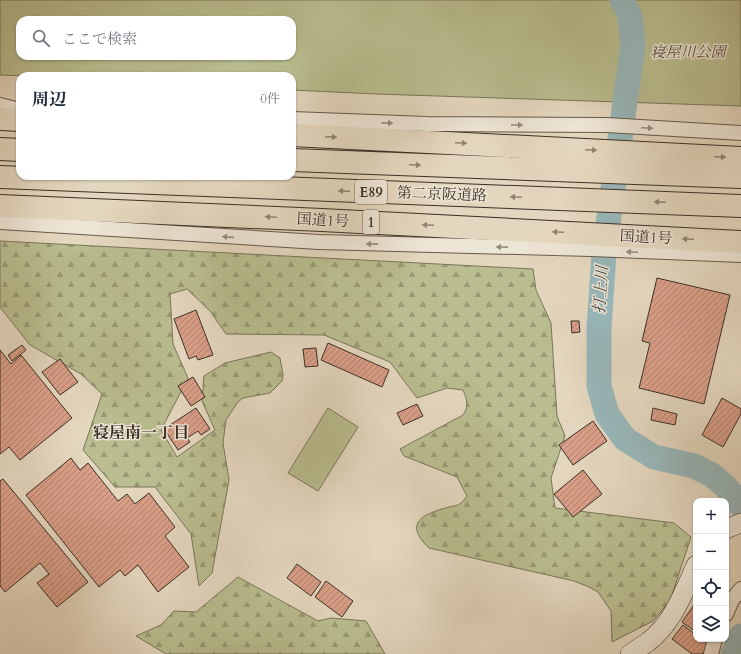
<!DOCTYPE html>
<html lang="ja">
<meta charset="utf-8">
<style>
body{margin:0;font-family:Cardo,"Noto Serif JP",serif;background:#f2f2f3;color:#1f2937}
.controls{position:absolute;right:12px;bottom:12px;display:grid;overflow:hidden;border-radius:8px;box-shadow:0 1px 3px #0004}
.controls button{width:36px;height:36px;display:grid;place-items:center;padding:0;border:0;border-bottom:1px solid #e0e1e3;background:#fff;color:#1f2937;font:20px sans-serif}
.list{margin:0;padding:0;list-style:none}
h2{display:flex;justify-content:space-between;align-items:center;height:52px;margin:0;padding:0 16px;font-size:17px}
h2 small{font-size:13px;font-weight:400;color:#747a83}
.icon{flex:none;width:22px;height:22px;fill:none;stroke:currentColor;stroke-width:2;stroke-linecap:round;stroke-linejoin:round}
.map{position:relative;flex:none;width:741px;height:654px;overflow:hidden}
.search{position:absolute;background:#fff;box-shadow:0 1px 3px #0004;left:16px;top:16px;width:280px;height:44px;display:flex;align-items:center;gap:10px;box-sizing:border-box;padding:0 14px;border-radius:12px;color:#747a83;font-size:15px}
.panel{position:absolute;background:#fff;box-shadow:0 1px 3px #0004;left:16px;top:72px;width:280px;height:108px;border-radius:12px}
.map>svg:first-child{display:block}
.forest{fill:url(#forest-firs);stroke:#7a765a}
.park{fill:#b9bd8f;stroke:#7a765a;fill-rule:evenodd}
.lines{fill:none;stroke-linecap:round;stroke-linejoin:round}
.river{stroke:#98b7ba;stroke-width:25}
.building{fill:url(#building-hatch);stroke:#3c2f26}
.street-casing{stroke:#66594c;stroke-width:16}
.secondary-casing{stroke:#3c2f26;stroke-width:20}
.highway-casing{stroke:#3c2f26;stroke-width:24}
.street{stroke:#ede5d5;stroke-width:14}
.secondary{stroke:#ede5d5;stroke-width:19}
.highway{stroke:#e4d7bf;stroke-width:22}
.oneway{fill:#948a7e}
.oneway2{fill:#908372}
.labels{text-anchor:middle;dominant-baseline:central;stroke-width:3;stroke-linejoin:round;paint-order:stroke}
.shield{fill:#ede5d5;stroke:#71665a;stroke-width:1}
.shield-label{font-size:14px;font-weight:bold;fill:#3c2f26}
.park-label{font-size:15px;font-style:italic;fill:#554b3b;stroke:#ede5d5}
.street-label{font-size:15px;fill:#3c2f26;stroke:#ede5d5}
.water-label{font-size:16px;font-style:italic;fill:#4e4a44;stroke:#ede5d5}
.neighbourhood-label{font-size:16px;font-weight:bold;fill:#3c2f26;stroke:#ede5d5}
</style>
<div class="map">
<svg width="741" height="654" viewBox="0 0 741 654">
<defs>
<pattern id="forest-firs" width="22" height="20" patternUnits="userSpaceOnUse"><rect width="22" height="20" fill="#b9bd8f"/><path d="M5 1l3.5 6h-7zM16 11l3.5 6h-7z" fill="#989a75"/></pattern>
<pattern id="building-hatch" width="6" height="6" patternUnits="userSpaceOnUse"><rect width="6" height="6" fill="#da9f88"/><path d="M-1 1l2-2M0 6l6-6M5 7l2-2" fill="none" stroke="#b2826f"/></pattern>
</defs>
<rect width="100%" height="100%" fill="#e4d7bf"/>
<filter id="stains"><feTurbulence type="fractalNoise" baseFrequency=".005" numOctaves="4"/><feColorMatrix values="0 0 0 0 .2 0 0 0 0 .09 0 0 0 0 .02 0 0 0 .5 -.17"/></filter>
<radialGradient id="worn" r=".72"><stop offset=".6" stop-color="#630" stop-opacity="0"/><stop offset="1" stop-color="#630" stop-opacity=".3"/></radialGradient>
<path class="forest" d="M0,241L533,269L536,290L551,323L557,416L565,436L551,478L555,508L674,523L691,537L670,601L653,621L612,642L611,611L598,592L589,587L574,581L429,548C402,522 424,514 449,507C453,506 458,506 461,503C463,502 465,498 467,496L457,477L404,456L400,449L463,415C469,407 467,399 463,390L447,388L417,398L390,362L324,335L226,334L210,311L187,289L170,294L173,344L188,378L161,430L177,457L215,430L202,401L204,376L225,363L271,352L280,358L283,375L282,381L270,393L243,398L238,402L226,420L223,443L229,480L212,573L199,586L191,534L155,487H115L83,450L102,394L81,374L30,345L0,307Z
M238,577L318,621L331,618L366,621L385,654H166L136,636L161,625L174,611L196,612Z"/>
<path class="park" d="M0,0H741V106L376,94L292,90V76H29L0,75ZM20,20H292V56H20Z
M328,408L358,427L318,491L288,473Z"/>
<g class="lines">
<path class="river" d="M622,0L630,16L633,45L604,253L599,328V386L607,414L625,439L654,457L694,466L712,475L725,486L741,505
M733,654L741,636"/>
</g>
<path class="building" d="M657,278L730,295L704,404L639,388L650,343L642,341Z
M196,310L213,355L198,360L196,356L189,359L174,319Z
M571,321H579L580,332L572,333Z
M328,343L389,370L382,387L321,360Z
M22,345L26,350L12,361L8,355Z
M316,348L318,366L305,367L303,349Z
M0,350L11,364L21,355L72,418L20,460L9,447L0,454Z
M60,359L78,382L60,395L42,372Z
M193,377L205,397L191,406L178,386Z
M722,398L741,409V414L723,447L702,435Z
M417,404L423,416L403,425L397,413Z
M196,408L210,429L201,435L198,431L187,438L190,442L178,450L164,429Z
M653,408L677,414L675,425L651,420Z
M593,421L607,441L573,465L559,445Z
M71,458L80,470L88,463L118,501L127,494L135,504L149,493L175,527L165,536L189,567L158,592L138,565L125,576L120,570L99,587L26,495Z
M583,470L602,494L573,517L554,494Z
M3,479L88,582L57,607L37,583L49,574L40,563L5,592L0,586V481Z
M297,564L321,582L311,596L287,578Z
M326,581L353,601L342,617L315,597Z
M696,602V632L682,622Z
M683,625L696,635V639H701L709,645L702,654H692L672,639Z"/>
<g class="lines">
<defs>
<path id="street" d="M0,105L20,110
M292,119L427,124L607,125L741,133
M0,222L319,242L591,249L741,255
M726,614L732,600L741,589
M711,654L715,639"/>
<path id="secondary" d="M726,529L741,523
M630,654C636,650 642,646 648,642C673,623 684,592 696,565"/>
<path id="highway" d="M0,119L20,120
M292,135L741,158
M0,149L20,150
M292,160L741,177
M0,177L741,206
M0,206L322,220L741,242"/>
</defs>
<use href="#street" class="street-casing"/>
<use href="#secondary" class="secondary-casing"/>
<use href="#highway" class="highway-casing"/>
<use href="#street" class="street"/>
<use href="#secondary" class="secondary"/>
<use href="#highway" class="highway"/>
</g>
<defs><path id="oneway-solid" d="M-6-.8H1V-3.2L6.5 0L1 3.2V.8H-6Z"/></defs>
<g class="oneway">
<use href="#oneway-solid" transform="translate(387 123) rotate(2)"/>
<use href="#oneway-solid" transform="translate(517 125)"/>
<use href="#oneway-solid" transform="translate(647 128) rotate(3)"/>
<use href="#oneway-solid" transform="translate(228 237) rotate(-176)"/>
<use href="#oneway-solid" transform="translate(372 244) rotate(-179)"/>
<use href="#oneway-solid" transform="translate(502 247) rotate(-179)"/>
<use href="#oneway-solid" transform="translate(632 252) rotate(-178)"/>
</g>
<g class="oneway2">
<use href="#oneway-solid" transform="translate(331 137) rotate(3)"/>
<use href="#oneway-solid" transform="translate(461 143) rotate(3)"/>
<use href="#oneway-solid" transform="translate(591 150) rotate(3)"/>
<use href="#oneway-solid" transform="translate(720 157) rotate(3)"/>
<use href="#oneway-solid" transform="translate(415 165) rotate(2)"/>
<use href="#oneway-solid" transform="translate(344 191) rotate(-178)"/>
<use href="#oneway-solid" transform="translate(516 197) rotate(-178)"/>
<use href="#oneway-solid" transform="translate(660 202) rotate(-178)"/>
<use href="#oneway-solid" transform="translate(271 217) rotate(-178)"/>
<use href="#oneway-solid" transform="translate(428 225) rotate(-177)"/>
<use href="#oneway-solid" transform="translate(558 232) rotate(-177)"/>
<use href="#oneway-solid" transform="translate(688 239) rotate(-177)"/>
</g>
<g class="labels">
<g class="shield">
<rect x="355" y="180" width="32" height="24" rx="3"/>
<rect x="363" y="210" width="16" height="24" rx="3"/>
</g>
<g class="shield-label">
<text x="371" y="192">E89</text>
<text x="371" y="222">1</text>
</g>
<g class="park-label">
<text x="688" y="52">寝屋川公園</text>
</g>
<g class="street-label">
<text transform="translate(442 194) rotate(2)">第二京阪道路</text>
<text transform="translate(323 220) rotate(3)">国道1号</text>
<text transform="translate(646 237) rotate(3)">国道1号</text>
</g>
<g class="water-label">
<text transform="translate(601 290) rotate(-86)">打上川</text>
</g>
<g class="neighbourhood-label">
<text x="141" y="433">寝屋南一丁目</text>
</g>
</g>
<rect width="100%" height="100%" filter="url(#stains)"/>
<rect width="100%" height="100%" fill="url(#worn)"/>
</svg>
<div class="controls">
<button>+</button>
<button>−</button>
<button><svg class="icon" aria-label="locate" viewBox="0 0 24 24"><circle cx="12" cy="12" r="6"/><path d="M12 2v4M12 18v4M2 12h4M18 12h4"/></svg></button>
<button><svg class="icon" aria-label="layers" viewBox="0 0 24 24"><path d="M12 4l9 5-9 5-9-5zM3 14l9 5 9-5"/></svg></button>
</div>
<div class="search"><svg class="icon" aria-label="search" viewBox="0 0 24 24"><circle cx="10" cy="10" r="6"/><path d="M15 15l6 6"/></svg>ここで検索</div>
<section class="panel">
<h2>周辺<small>0件</small></h2>
<ul class="list">
</ul>
</section>
</div>
